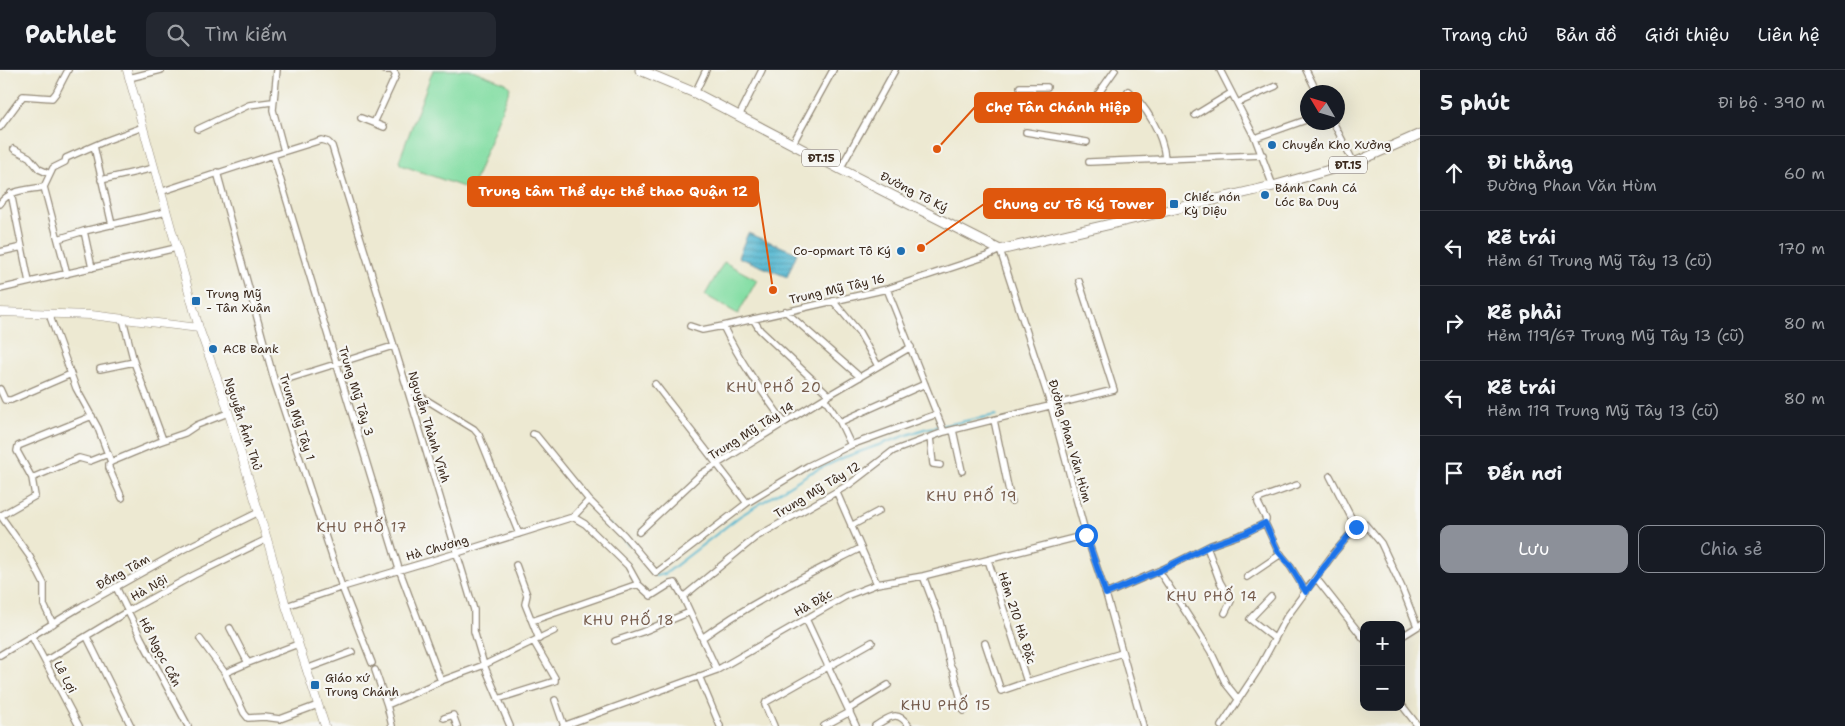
<!DOCTYPE html>
<html lang="vi">
<meta charset="utf-8">
<style>
body{margin:0;font-family:"Shantell Sans",sans-serif;background:#242831;color:#f1f3f6}
.controls{position:absolute;right:15px;bottom:15px;display:grid;overflow:hidden;border-radius:10px;box-shadow:0 5px 20px #0002}
.controls button{width:45px;height:45px;display:grid;place-items:center;padding:0;border:0;border-bottom:1px solid #363941;background:#171b24;color:#f1f3f6;font:25px sans-serif}
.compass{position:absolute;left:1300px;top:15px;width:45px;height:45px;border-radius:50%;background:#171b24;box-shadow:0 5px 20px #0002;rotate:308deg}
.stop{position:absolute;width:15px;height:15px;margin:-11px;border:4px solid #1a73e8;border-radius:50%;background:#fff}
.stop.end{background:#1a73e8;border-color:#fff;box-shadow:0 1px 5px #0008}
.list{margin:0;padding:0;list-style:none}
h2{display:flex;justify-content:space-between;align-items:center;height:65px;margin:0;padding:0 20px;font-size:21px}
h2 small{font-size:16px;font-weight:400;color:#9ea1a6}
.list li{display:grid;grid-template-columns:32px 1fr auto;gap:15px;align-items:center;box-sizing:border-box;height:75px;padding:0 20px;border-top:1px solid #363941}
.list b{display:block;font-size:19px;white-space:nowrap}
.list p{margin:0;font-size:16px;white-space:nowrap;color:#9ea1a6}
.list em{font-size:16px;font-style:normal;color:#9ea1a6}
.actions{display:flex;gap:10px;padding:15px 20px}
.actions a{flex:1;padding:11px 0;border:1px solid #8c9099;border-radius:10px;text-align:center;font-size:18px;color:#8c9099}
.actions .main{background:#8c9099;color:#fff}
.icon{flex:none;width:28px;height:28px;fill:none;stroke:currentColor;stroke-width:2;stroke-linecap:round;stroke-linejoin:round}
.map{position:relative;flex:none;width:1420px;height:656px;overflow:hidden}
header{display:flex;align-items:center;gap:30px;box-sizing:border-box;height:70px;padding:0 25px;background:#171b24;border-bottom:1px solid #363941}
header strong{font-size:24px}
nav{display:flex;gap:28px;margin-inline-start:auto;font-size:18px}
.search{width:350px;height:45px;background:#242831;display:flex;align-items:center;gap:12px;box-sizing:border-box;padding:0 18px;border-radius:10px;color:#9ea1a6;font-size:19px}
main{display:flex}
aside{flex:1;background:#171b24}
.map>svg:first-child{display:block}
.pitch{fill:#84dea4;stroke:#608461}
.water{fill:url(#water-rules);stroke:#467078}
.lines{fill:none;stroke-linecap:round;stroke-linejoin:round}
.stream{stroke:#52b7d1;stroke-width:2}
.street-casing{stroke:#948a78;stroke-width:8}
.secondary-casing{stroke:#948a78;stroke-width:9}
.primary-casing{stroke:#948a78;stroke-width:11}
.street{stroke:#fff;stroke-width:5.5}
.secondary{stroke:#fff;stroke-width:8}
.primary{stroke:#fff;stroke-width:9}
.route{stroke:#1a73e8;stroke-width:6}
.poi-dot{fill:#1f6fb2;stroke:#f6f6f2;stroke-width:2}
.labels{text-anchor:middle;dominant-baseline:central;stroke-width:4.5;stroke-linejoin:round;paint-order:stroke}
.shield{fill:#f6f6f2;stroke:#73675e;stroke-width:1}
.shield-label{font-size:11px;font-weight:bold;fill:#3b2a1e}
.poi-label{font-size:12px;fill:#3b2a1e;stroke:#f6f6f2;text-anchor:start}
.street-label{font-size:12px;fill:#3b2a1e;stroke:#f6f6f2}
.neighbourhood-label{font-size:14px;letter-spacing:1px;fill:#755b4b;stroke:#f6f6f2}
.leader{fill:none;stroke:#df570d;stroke-width:2}
.callout-dot{fill:#df570d;stroke:#f6f6f2;stroke-width:2}
.callout{fill:#df570d;stroke:#df570d;stroke-width:2}
.callout-label{font-size:14px;text-anchor:middle;font-weight:bold;fill:#fff}
</style>
<header>
<strong>Pathlet</strong>
<div class="search"><svg class="icon" aria-label="search" viewBox="0 0 24 24"><circle cx="10" cy="10" r="6"/><path d="M15 15l6 6"/></svg>Tìm kiếm</div>
<nav><a>Trang chủ</a><a>Bản đồ</a><a>Giới thiệu</a><a>Liên hệ</a></nav>
</header>
<main>
<div class="map">
<svg width="1420" height="656" viewBox="0 0 1420 656">
<defs>
<pattern id="water-rules" width="6" height="5" patternUnits="userSpaceOnUse" patternTransform="scale(1.25)"><rect width="6" height="5" fill="#52b7d1"/><path d="M0 2.5h6" fill="none" stroke="#4595a9"/></pattern>
</defs>
<rect width="100%" height="100%" fill="#f6f6f2"/>
<filter id="ink" filterUnits="userSpaceOnUse"><feTurbulence type="fractalNoise" baseFrequency=".02" numOctaves="2"/><feDisplacementMap in="SourceGraphic" scale="10" xChannelSelector="R" yChannelSelector="G"/><feConvolveMatrix kernelMatrix="1 2 1 2 8 2 1 2 1" color-interpolation-filters="sRGB"/></filter>
<filter id="wash" filterUnits="userSpaceOnUse"><feTurbulence type="fractalNoise" baseFrequency=".0096" numOctaves="4" result="noise"/><feDisplacementMap in="SourceGraphic" scale="20" xChannelSelector="R" yChannelSelector="G"/><feGaussianBlur stdDeviation="1.12" result="paint"/><feColorMatrix in="noise" values="0 0 0 0 0 0 0 0 0 0 0 0 0 0 0 0 0 1.4 0 .05"/><feComposite in="paint" operator="in"/></filter>
<g filter="url(#wash)">
<rect width="100%" height="100%" fill="#ede9d2"/>
<path class="pitch" d="M433,0H472L506,13L510,18L472,118L469,119L401,95L399,91Z
M724,192L757,210L738,244L705,225Z"/>
<path class="water" d="M748,163L797,183L787,207L738,187Z"/>
<g class="lines">
<path class="stream" d="M564,404L578,421
M609,454L628,474
M654,504L656,506L665,504L740,446L810,403L845,387L924,359L996,345"/>
</g>
</g>
<g filter="url(#ink)">
<g class="lines">
<defs>
<path id="street" d="M277,0L273,40L284,81
M385,0H394
M1220,0L1255,68L1273,116
M1306,0L1317,22
M129,8L161,0
M1020,17H1047
M1128,21C1146,35 1163,65 1165,88
M695,23L706,0
M1096,27L1115,0
M1237,33L1276,16
M1195,45L1231,23
M739,46L762,0
M361,48L374,53L396,5L393,1
M1333,52L1354,93
M374,53L384,57
M0,57L23,26L52,28L56,23L68,0
M198,59L249,35L272,32
M1026,62L1087,72
M1255,68L1306,50
M793,73L833,0
M94,76L112,155
M14,79L29,87L39,99L50,104
M1089,92L1263,85
M840,99L895,0
M217,102L275,313L342,517L372,593
M101,110L154,98
M44,117L53,98L65,92L66,88L105,71L143,57
M44,117L67,204
M160,122L273,85
M11,123L29,212
M0,134C9,119 29,120 44,117
M84,161L92,198
M58,169L84,161L166,142
M0,182L22,177
M0,219L176,178
M887,219L944,362
M833,231L859,262L878,296
M785,241L860,307
M49,244L76,318L98,358L111,392L159,372L185,363L197,355L228,343
M123,249L134,292
M753,249L760,260L829,325
M690,256L702,260L723,256L887,219L987,186L1000,180L1051,336L1086,465L1106,524L1143,656
M723,256C741,293 760,319 784,352
M100,299L134,292L163,370
M275,313L393,276
M655,314L747,433
M407,318L474,359L479,365L519,464
M0,319L5,330H11L71,304
M824,328L840,352L925,314
M994,350L1011,431
M953,360L962,401
M533,364L536,365L589,430L624,465L656,503L747,433L808,396L851,375L840,352
M930,367L933,394L940,395
M851,375L937,344
M111,392L109,394V398L122,428
M1330,406L1356,457
M32,408L79,388L90,391L108,384
M1297,415L1258,429V433L1266,449L1265,453L1278,481L1289,494L1306,522
M837,423L877,514
M0,445L30,487L44,514V535L53,554
M0,446L35,426L32,408L17,381L18,376L92,346
M573,447L585,454L628,496L638,514L651,526L670,514L675,513L683,527
M851,456L879,441
M639,462L701,404L829,325L911,277
M1207,477L1220,512L1231,531L1225,543
M988,490L1027,612
M516,495L527,525L525,534L539,569
M1159,501L1198,561L1211,582L1226,614L1238,629
M923,506L939,548L950,595L953,600L964,641
M1247,507L1281,484
M1316,508L1364,569
M116,517L141,568L188,656
M1106,524L1163,499L1211,475L1245,463L1265,453
M1271,527L1250,549L1274,568
M286,536L346,516L457,483L573,447L589,430
M806,549L856,656
M532,551L638,514
M230,558L248,593
M32,567L79,656
M87,567L131,656
M1401,567L1420,555
M702,568C751,532 806,506 861,478
M200,569L225,603
M615,571L642,562L690,542
M985,573L1001,621L1027,612L1122,583
M298,574L248,593L225,603L244,643L248,648L264,647L280,649L318,635
M0,585L82,536L182,480L259,442
M45,591L128,541L194,505L267,469
M306,599L352,582
M375,600L387,635L392,656
M717,600L683,527L756,467L850,414L893,381L944,362L1114,320L1079,211
M699,606L720,656
M441,611L399,499L273,85L321,70L328,72L332,76L407,318L474,540V561L484,595L510,656
M498,629L555,611V608L534,572
M555,630L564,656
M1401,634L1418,656
M387,635L441,611L484,595L554,561
M849,639L888,615
M444,648L453,645L457,656
M563,656L717,600L846,526L877,514L923,506L1086,465
M774,656L765,635L766,632L872,572
M824,656L850,642
M875,656C890,647 897,639 909,656
M1221,656L1258,600L1286,548L1334,483L1356,457L1365,454L1381,473L1402,518L1417,556"/>
<path id="secondary" d="M127,0L199,258L224,328L267,469L286,536L325,656
M0,242L91,245L199,258"/>
<path id="primary" d="M640,0L695,23L840,99L1000,180L1273,116L1354,93L1420,64"/>
</defs>
<use href="#street" class="street-casing"/>
<use href="#secondary" class="secondary-casing"/>
<use href="#primary" class="primary-casing"/>
<use href="#street" class="street"/>
<use href="#secondary" class="secondary"/>
<use href="#primary" class="primary"/>
</g>
</g>
<g class="lines" filter="url(#ink)">
<path class="route" d="M1086,465L1106,524L1159,501L1211,475L1245,463L1265,453L1278,481L1289,494L1306,522L1334,483L1356,457"/>
</g>
<g class="poi-dot">
<circle cx="1272" cy="75" r="5"/>
<circle cx="1265" cy="125" r="5"/>
<rect x="1169" y="129" width="10" height="10" rx="2.5"/>
<circle cx="901" cy="181" r="5"/>
<rect x="191" y="226" width="10" height="10" rx="2.5"/>
<circle cx="213" cy="279" r="5"/>
<rect x="310" y="610" width="10" height="10" rx="2.5"/>
</g>
<g class="labels">
<g class="shield">
<rect x="802" y="79.5" width="38" height="17" rx="4"/>
<rect x="1329" y="86.5" width="38" height="17" rx="4"/>
</g>
<g class="shield-label">
<text x="821" y="88">ĐT.15</text>
<text x="1348" y="95">ĐT.15</text>
</g>
<g class="poi-label">
<text x="1282" y="75">Chuyển Kho Xưởng</text>
<text x="1275" y="118">Bánh Canh Cá<tspan x="1275" dy="14">Lóc Ba Duy</tspan></text>
<text x="1184" y="127">Chiếc nón<tspan x="1184" dy="14">Kỳ Diệu</tspan></text>
<text x="891" y="181" text-anchor="end">Co-opmart Tô Ký</text>
<text x="206" y="224">Trung Mỹ<tspan x="206" dy="14">- Tân Xuân</tspan></text>
<text x="223" y="279">ACB Bank</text>
<text x="325" y="608">Giáo xứ<tspan x="325" dy="14">Trung Chánh</tspan></text>
</g>
<g class="street-label">
<text transform="translate(914 122) rotate(27)">Đường Tô Ký</text>
<text transform="translate(837 219) rotate(-13)">Trung Mỹ Tây 16</text>
<text transform="translate(356 321) rotate(73)">Trung Mỹ Tây 3</text>
<text transform="translate(297 347) rotate(72)">Trung Mỹ Tây 1</text>
<text transform="translate(243 354) rotate(72)">Nguyễn Ảnh Thủ</text>
<text transform="translate(429 357) rotate(73)">Nguyễn Thành Vĩnh</text>
<text transform="translate(751 361) rotate(-32)">Trung Mỹ Tây 14</text>
<text transform="translate(1070 371) rotate(74)">Đường Phan Văn Hùm</text>
<text transform="translate(817 420) rotate(-31)">Trung Mỹ Tây 12</text>
<text transform="translate(437 478) rotate(-16)">Hà Chương</text>
<text transform="translate(123 502) rotate(-29)">Đồng Tâm</text>
<text transform="translate(149 518) rotate(-29)">Hà Nội</text>
<text transform="translate(813 533) rotate(-30)">Hà Đặc</text>
<text transform="translate(1017 548) rotate(72)">Hẻm 210 Hà Đặc</text>
<text transform="translate(160 582) rotate(62)">Hồ Ngọc Cẩn</text>
<text transform="translate(65 607) rotate(62)">Lê Lợi</text>
</g>
<g class="neighbourhood-label">
<text x="774" y="317">KHU PHỐ 20</text>
<text x="972" y="426">KHU PHỐ 19</text>
<text x="362" y="457">KHU PHỐ 17</text>
<text x="1212" y="526">KHU PHỐ 14</text>
<text x="629" y="550">KHU PHỐ 18</text>
<text x="946" y="635">KHU PHỐ 15</text>
</g>
</g>
<path class="leader" d="M937 79L975 37M773 220L758 121M921 178L984 134"/>
<g class="callout-dot">
<circle cx="937" cy="79" r="5"/>
<circle cx="773" cy="220" r="5"/>
<circle cx="921" cy="178" r="5"/>
</g>
<g class="callout">
<rect x="975" y="23" width="166" height="29" rx="5"/>
<rect x="468" y="107" width="290" height="29" rx="5"/>
<rect x="984" y="119" width="181" height="29" rx="5"/>
</g>
<g class="callout-label">
<text x="1058" y="42">Chợ Tân Chánh Hiệp</text>
<text x="613" y="126">Trung tâm Thể dục thể thao Quận 12</text>
<text x="1074" y="139">Chung cư Tô Ký Tower</text>
</g>
</svg>
<div class="controls">
<button>+</button>
<button>−</button>
</div>
<svg class="compass" viewBox="-18 -18 36 36"><path d="M0-13l5 13h-10z" fill="#e53935"/><path d="M0 13l5-13h-10z" fill="#9ea1a6"/></svg>
<div class="stop" style="left:1086px;top:465px"></div>
<div class="stop end" style="left:1356px;top:457px"></div>
</div>
<aside>
<h2>5 phút<small>Đi bộ · 390 m</small></h2>
<ul class="list">
<li><svg class="icon" aria-label="ahead" viewBox="0 0 24 24"><path d="M12 20V5M6 11l6-6 6 6"/></svg><div><b>Đi thẳng</b><p>Đường Phan Văn Hùm</p></div><em>60 m</em></li>
<li><svg class="icon" aria-label="left" viewBox="0 0 24 24"><path d="M17 20v-9H6M10 6l-5 5 5 5"/></svg><div><b>Rẽ trái</b><p>Hẻm 61 Trung Mỹ Tây 13 (cũ)</p></div><em>170 m</em></li>
<li><svg class="icon" aria-label="right" viewBox="0 0 24 24"><path d="M7 20v-9h11M14 6l5 5-5 5"/></svg><div><b>Rẽ phải</b><p>Hẻm 119/67 Trung Mỹ Tây 13 (cũ)</p></div><em>80 m</em></li>
<li><svg class="icon" aria-label="left" viewBox="0 0 24 24"><path d="M17 20v-9H6M10 6l-5 5 5 5"/></svg><div><b>Rẽ trái</b><p>Hẻm 119 Trung Mỹ Tây 13 (cũ)</p></div><em>80 m</em></li>
<li><svg class="icon" aria-label="arrive" viewBox="0 0 24 24"><path d="M6 21V4h12l-3 4 3 4H6"/></svg><div><b>Đến nơi</b></div></li>
</ul>
<div class="actions"><a class="main">Lưu</a><a>Chia sẻ</a></div>
</aside>
</main>
